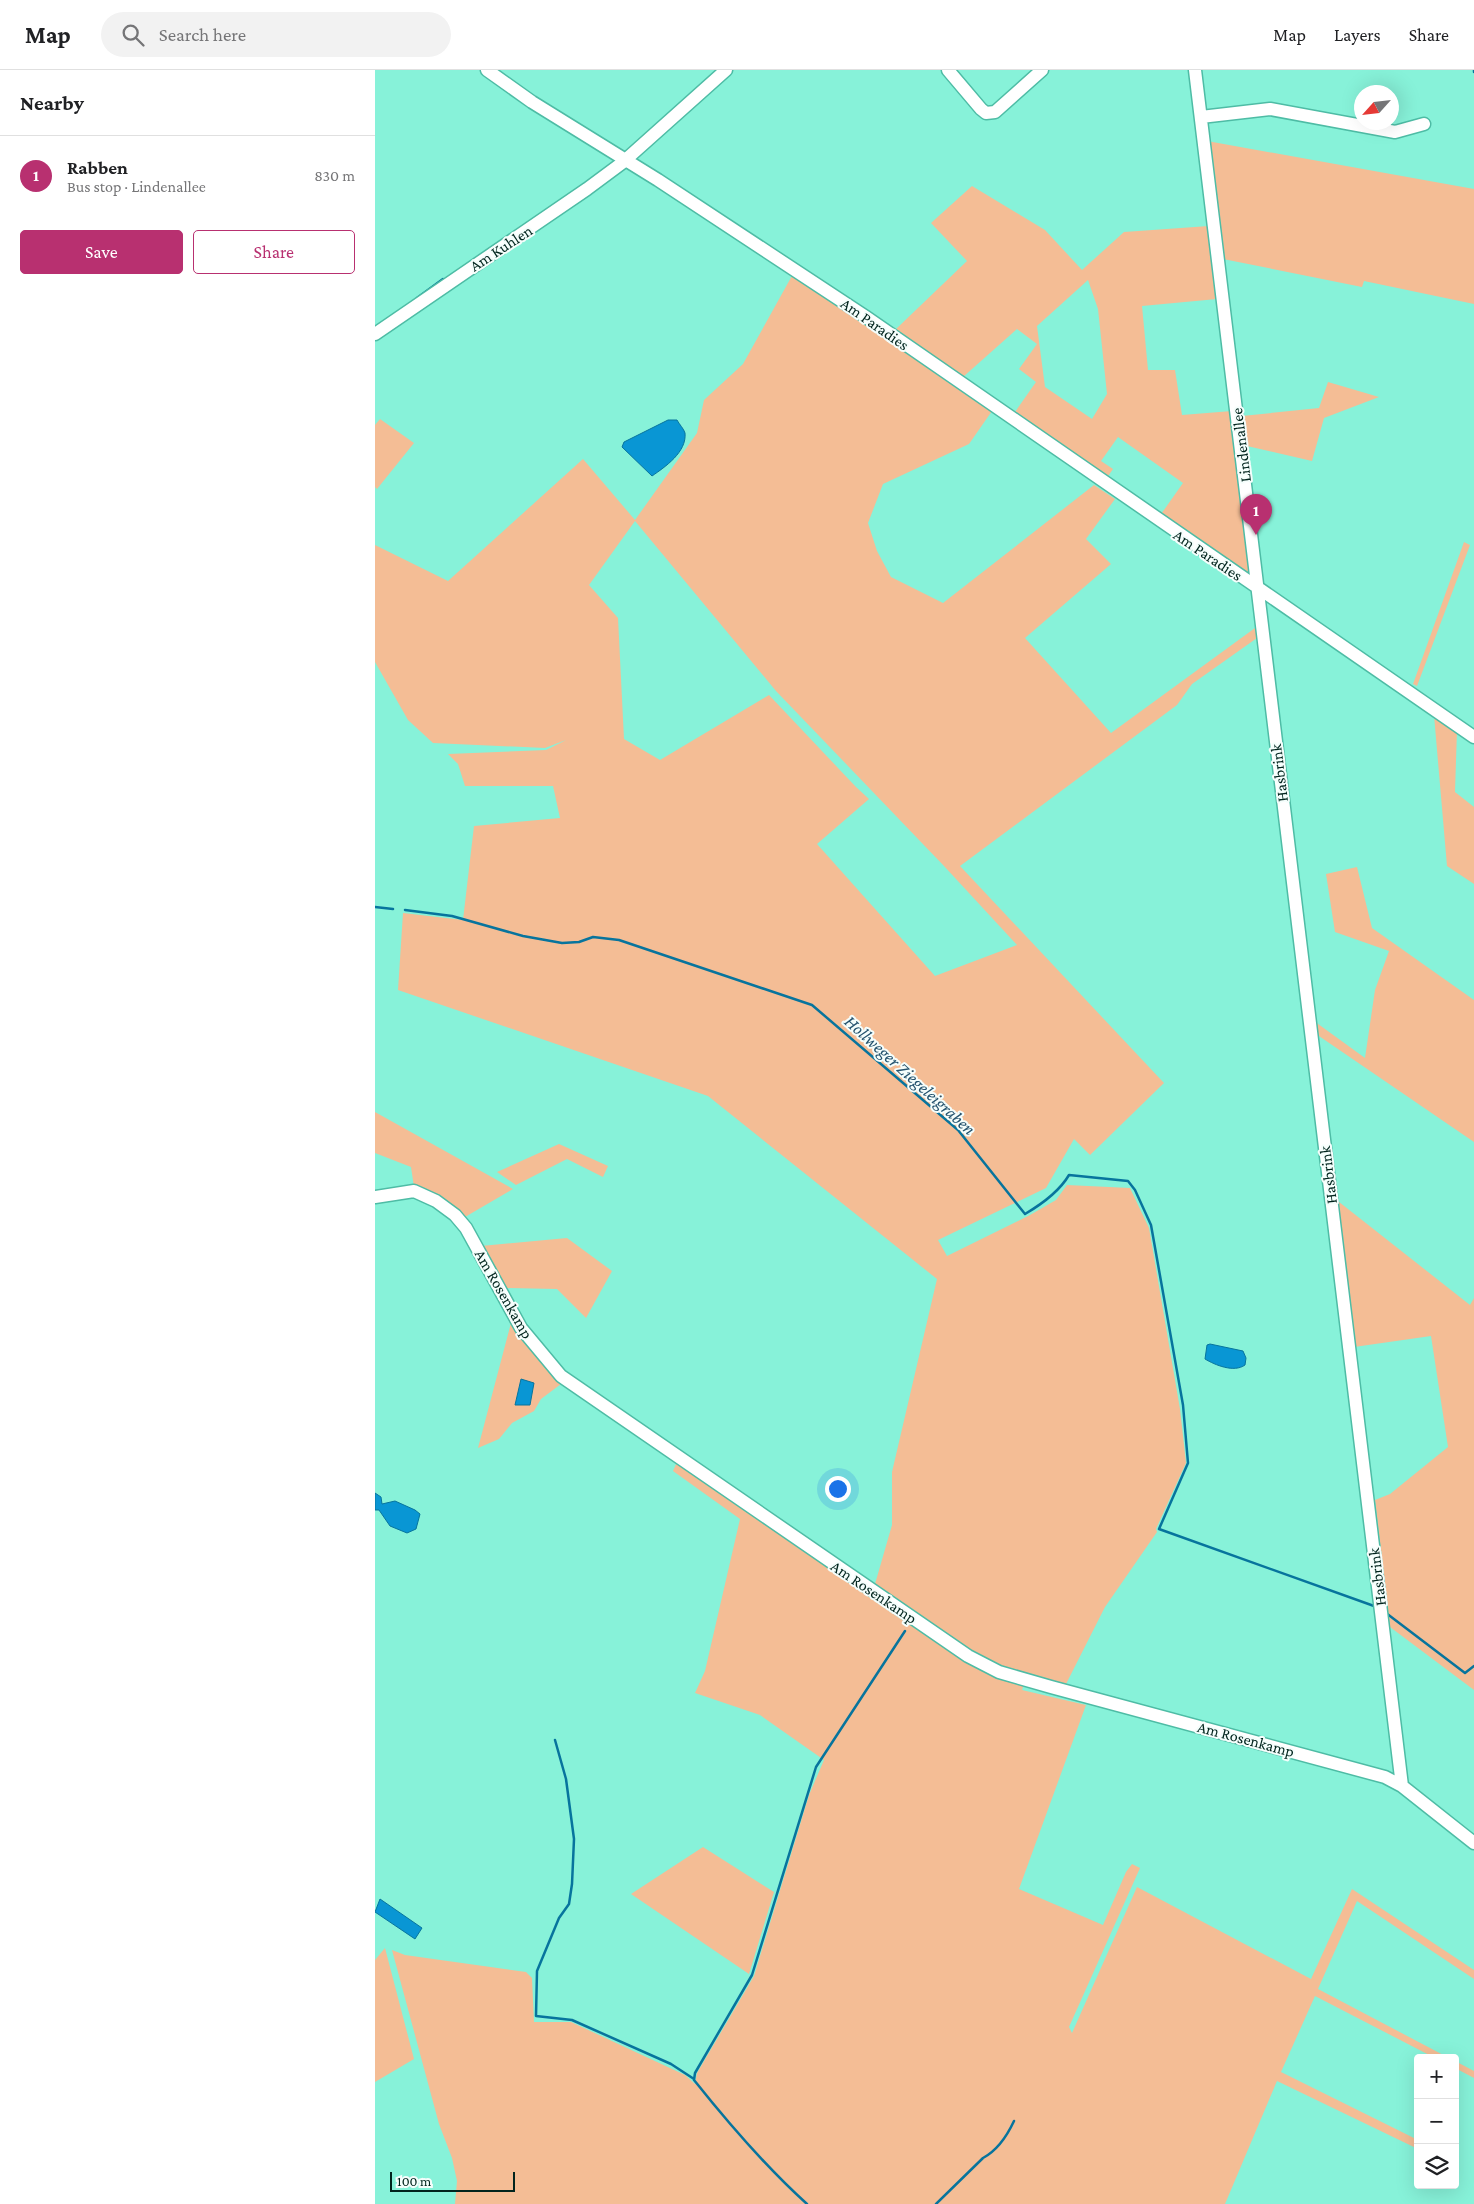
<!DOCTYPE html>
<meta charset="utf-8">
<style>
body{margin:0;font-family:"Crimson Pro",serif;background:#f2f2f2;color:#202124}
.controls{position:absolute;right:15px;bottom:15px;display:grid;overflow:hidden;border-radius:5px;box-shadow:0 5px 20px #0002}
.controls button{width:45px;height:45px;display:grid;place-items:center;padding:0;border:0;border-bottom:1px solid #e0e0e0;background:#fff;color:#202124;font:25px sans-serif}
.compass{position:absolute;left:979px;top:15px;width:45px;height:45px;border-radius:50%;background:#fff;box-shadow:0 5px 20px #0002;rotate:243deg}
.scale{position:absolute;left:15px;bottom:12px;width:125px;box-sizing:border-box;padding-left:5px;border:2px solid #01241d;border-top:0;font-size:14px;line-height:18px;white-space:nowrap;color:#01241d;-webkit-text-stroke:4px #f5fefc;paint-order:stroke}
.you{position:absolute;left:462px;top:1418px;width:18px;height:18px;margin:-12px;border:4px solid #fff;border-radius:50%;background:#1a73e8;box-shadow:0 0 0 8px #1a73e833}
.badge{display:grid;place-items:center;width:32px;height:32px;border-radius:50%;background:#b83070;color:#fff;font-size:16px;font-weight:700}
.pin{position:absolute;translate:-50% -41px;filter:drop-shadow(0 1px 2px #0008)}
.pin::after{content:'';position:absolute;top:26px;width:18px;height:15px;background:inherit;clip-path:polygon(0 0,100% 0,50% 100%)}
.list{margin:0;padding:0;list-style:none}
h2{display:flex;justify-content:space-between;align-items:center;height:65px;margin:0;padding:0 20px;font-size:21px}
h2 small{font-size:16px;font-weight:400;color:#757577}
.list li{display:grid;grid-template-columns:32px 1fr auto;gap:15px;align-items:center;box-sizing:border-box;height:80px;padding:0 20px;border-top:1px solid #e0e0e0}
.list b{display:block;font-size:19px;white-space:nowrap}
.list p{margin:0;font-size:16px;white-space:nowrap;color:#757577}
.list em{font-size:16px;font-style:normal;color:#757577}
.actions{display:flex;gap:10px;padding:15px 20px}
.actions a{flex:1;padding:11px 0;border:1px solid #b83070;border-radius:5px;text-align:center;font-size:18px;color:#b83070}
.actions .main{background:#b83070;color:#fff}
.icon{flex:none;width:28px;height:28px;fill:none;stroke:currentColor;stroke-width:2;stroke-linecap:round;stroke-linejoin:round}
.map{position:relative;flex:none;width:1099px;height:2134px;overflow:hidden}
header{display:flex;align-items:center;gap:30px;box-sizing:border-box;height:70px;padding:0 25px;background:#fff;border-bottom:1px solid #e0e0e0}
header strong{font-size:24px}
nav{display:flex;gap:28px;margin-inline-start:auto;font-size:18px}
.search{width:350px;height:45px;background:#f2f2f2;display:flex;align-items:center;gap:12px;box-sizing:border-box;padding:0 18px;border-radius:28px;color:#757577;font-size:19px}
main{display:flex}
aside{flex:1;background:#fff}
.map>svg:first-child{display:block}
.green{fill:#f4bd95;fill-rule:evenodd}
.water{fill:#0996d4;stroke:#07749d}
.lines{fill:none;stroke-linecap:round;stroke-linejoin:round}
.stream{stroke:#07749d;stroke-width:2.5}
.minor-casing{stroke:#4ebca5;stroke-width:15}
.minor{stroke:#fff;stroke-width:12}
.labels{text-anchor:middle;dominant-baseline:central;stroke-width:4;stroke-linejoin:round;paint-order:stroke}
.street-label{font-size:16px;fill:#01241d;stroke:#f5fefc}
.water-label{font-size:18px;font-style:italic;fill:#25536e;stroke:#f5fefc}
</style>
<header>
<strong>Map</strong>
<div class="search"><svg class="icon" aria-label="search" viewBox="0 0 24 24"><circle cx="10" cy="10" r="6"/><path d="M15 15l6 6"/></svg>Search here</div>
<nav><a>Map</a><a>Layers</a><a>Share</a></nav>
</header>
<main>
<aside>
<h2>Nearby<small></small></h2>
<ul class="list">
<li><span class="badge">1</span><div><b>Rabben</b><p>Bus stop · Lindenallee</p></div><em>830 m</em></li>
</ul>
<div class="actions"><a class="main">Save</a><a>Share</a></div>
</aside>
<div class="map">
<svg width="1099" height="2134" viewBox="0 0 1099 2134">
<rect width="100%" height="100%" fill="#87f2d9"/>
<path class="green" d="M832,71L1099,119V234L989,211L987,217L848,189Z
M597,116L670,160L707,200L749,162L834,156L842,229L767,236L773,300H800L807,345L857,341L877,511L784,447L808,413L743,367L726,391L738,399L731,409L640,342L661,312L644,299L662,274L642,259L588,307L520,260L592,191L556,153ZM713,210L723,239L732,324L717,349L670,317L662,256Z
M418,204L617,341L594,374L508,414L493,453L502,481L516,507L568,533L719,415L740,429L711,469L736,494L650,568L736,663L880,558L882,568L817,614L802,635L585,796L789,1013L715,1085L699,1069L671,1118L563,1170L572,1186L655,1145L681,1130L692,1115L755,1118L774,1158L805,1339L811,1393L781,1459L782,1462L730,1537L690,1616L651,1607L647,1620L711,1635L644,1819L728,1855L751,1802L757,1794L765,1798L694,1957L697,1963L762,1817L936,1909L977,1819L1099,1900V1909L982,1831L943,1919L1074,1988H1060L940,1926L906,2002L1043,2070V2079L902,2011L850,2134H80L82,2111L77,2088L64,2054L17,1880L30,1885L151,1902L157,1908L159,1952H196L310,2005L320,2014L322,2003L379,1906L434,1725L449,1690L385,1645L320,1623L330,1601L365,1449L298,1401L302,1392L552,1555L500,1514L517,1455V1402L562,1209L333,1026L23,920L28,843L88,850L99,756L185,748L178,716H90L83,694L73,684L171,680L191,670L170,678L58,673L33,650L0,592V475L73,511L208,389L260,450L322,363L329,330L368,294ZM260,451L401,621L569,796L642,875L560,906L442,774L494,729L481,717L394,625L285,690L249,669L243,548L214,515Z
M953,312L1004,327L949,348L937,391L872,376L867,346L944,338Z
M5,349L39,373L2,419L0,417V355Z
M1089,472L1095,475L1042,616L1038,614Z
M1059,645L1082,660L1080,722L1099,737V814L1072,796Z
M982,797L997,858L1099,930V1072L941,964L939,951L990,988L1000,920L1014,881L960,862L951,804Z
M0,1042L138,1119L90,1147L67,1130L39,1117L36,1097L0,1083Z
M184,1074L233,1096L228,1107L192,1089L141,1115L122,1102Z
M959,1128L1095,1235L1099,1228V1620L1015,1557L1000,1430L1015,1424L1073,1377L1056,1266L979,1277Z
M192,1168L237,1201L211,1248L182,1219L127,1218L106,1176Z
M136,1253L186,1314L166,1329L159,1341L137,1353L124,1369L103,1378Z
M328,1777L399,1822L374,1904L256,1824Z
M10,1878L39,1989L0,2012V1890Z
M1080,1991L1099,2001V2008L1080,1998Z"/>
<path class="water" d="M293,350H302C304,354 309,359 310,363C312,382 290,397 277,406L247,377L249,372Z
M835,1274L868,1281L871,1288L870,1295C859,1303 840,1295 830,1289L832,1275Z
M146,1309L159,1313L155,1335H140Z
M0,1423L6,1427L7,1434L20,1431L40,1440L45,1444L41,1459L32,1463L15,1456L4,1440H0Z
M5,1829L47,1858L40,1869L0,1842Z"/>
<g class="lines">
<path class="stream" d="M1099,0V2
M42,228L68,209
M0,837L18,839
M30,840L77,846L148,866L187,873L204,872L218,867L244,870L437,935L583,1060L650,1144C667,1134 684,1122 694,1105L753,1111L760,1120L776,1155L808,1335L813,1393L784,1459L999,1536
M1011,1543L1090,1603L1099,1596
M180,1670L191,1709L199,1769L197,1814L194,1834L184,1848L162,1901L161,1946L197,1950L296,1994L319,2009
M432,2134C390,2096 354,2054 319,2010L320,2003L377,1905L441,1697L530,1561
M561,2134L608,2088C623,2080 632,2066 639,2051"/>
<defs>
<path id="minor" d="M112,0L157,32L283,110L491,247L1099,667
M573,0L606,39L611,43L620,42L667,0
M820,0L1027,1716
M826,47L895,39L1020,62L1049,54
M0,264L212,119L247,93L351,0
M0,1127L39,1121L61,1131L80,1145L91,1158L146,1258L186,1306L593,1586L624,1602L676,1617L1010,1707L1027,1716L1099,1773"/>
</defs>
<use href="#minor" class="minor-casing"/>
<use href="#minor" class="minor"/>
</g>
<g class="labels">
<g class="street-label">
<text transform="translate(126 178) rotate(-33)">Am Kuhlen</text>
<text transform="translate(500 254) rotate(35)">Am Paradies</text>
<text transform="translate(866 375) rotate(-97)">Lindenallee</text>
<text transform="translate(833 485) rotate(34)">Am Paradies</text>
<text transform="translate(904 703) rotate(-97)">Hasbrink</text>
<text transform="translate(953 1105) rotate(-97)">Hasbrink</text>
<text transform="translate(129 1224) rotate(60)">Am Rosenkamp</text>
<text transform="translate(1002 1507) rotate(-97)">Hasbrink</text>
<text transform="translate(499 1522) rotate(34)">Am Rosenkamp</text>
<text transform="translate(871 1669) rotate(15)">Am Rosenkamp</text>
</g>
<g class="water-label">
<text transform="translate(535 1005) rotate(42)">Hollweger Ziegeleigraben</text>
</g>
</g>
</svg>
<div class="controls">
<button>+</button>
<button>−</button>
<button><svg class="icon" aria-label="layers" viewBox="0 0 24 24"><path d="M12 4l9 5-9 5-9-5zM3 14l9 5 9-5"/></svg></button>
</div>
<svg class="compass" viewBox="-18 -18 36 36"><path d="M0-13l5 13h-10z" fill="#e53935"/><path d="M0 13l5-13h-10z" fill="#757577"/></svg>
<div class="scale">100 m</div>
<div class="you"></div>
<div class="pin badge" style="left:881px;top:465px">1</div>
</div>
</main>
